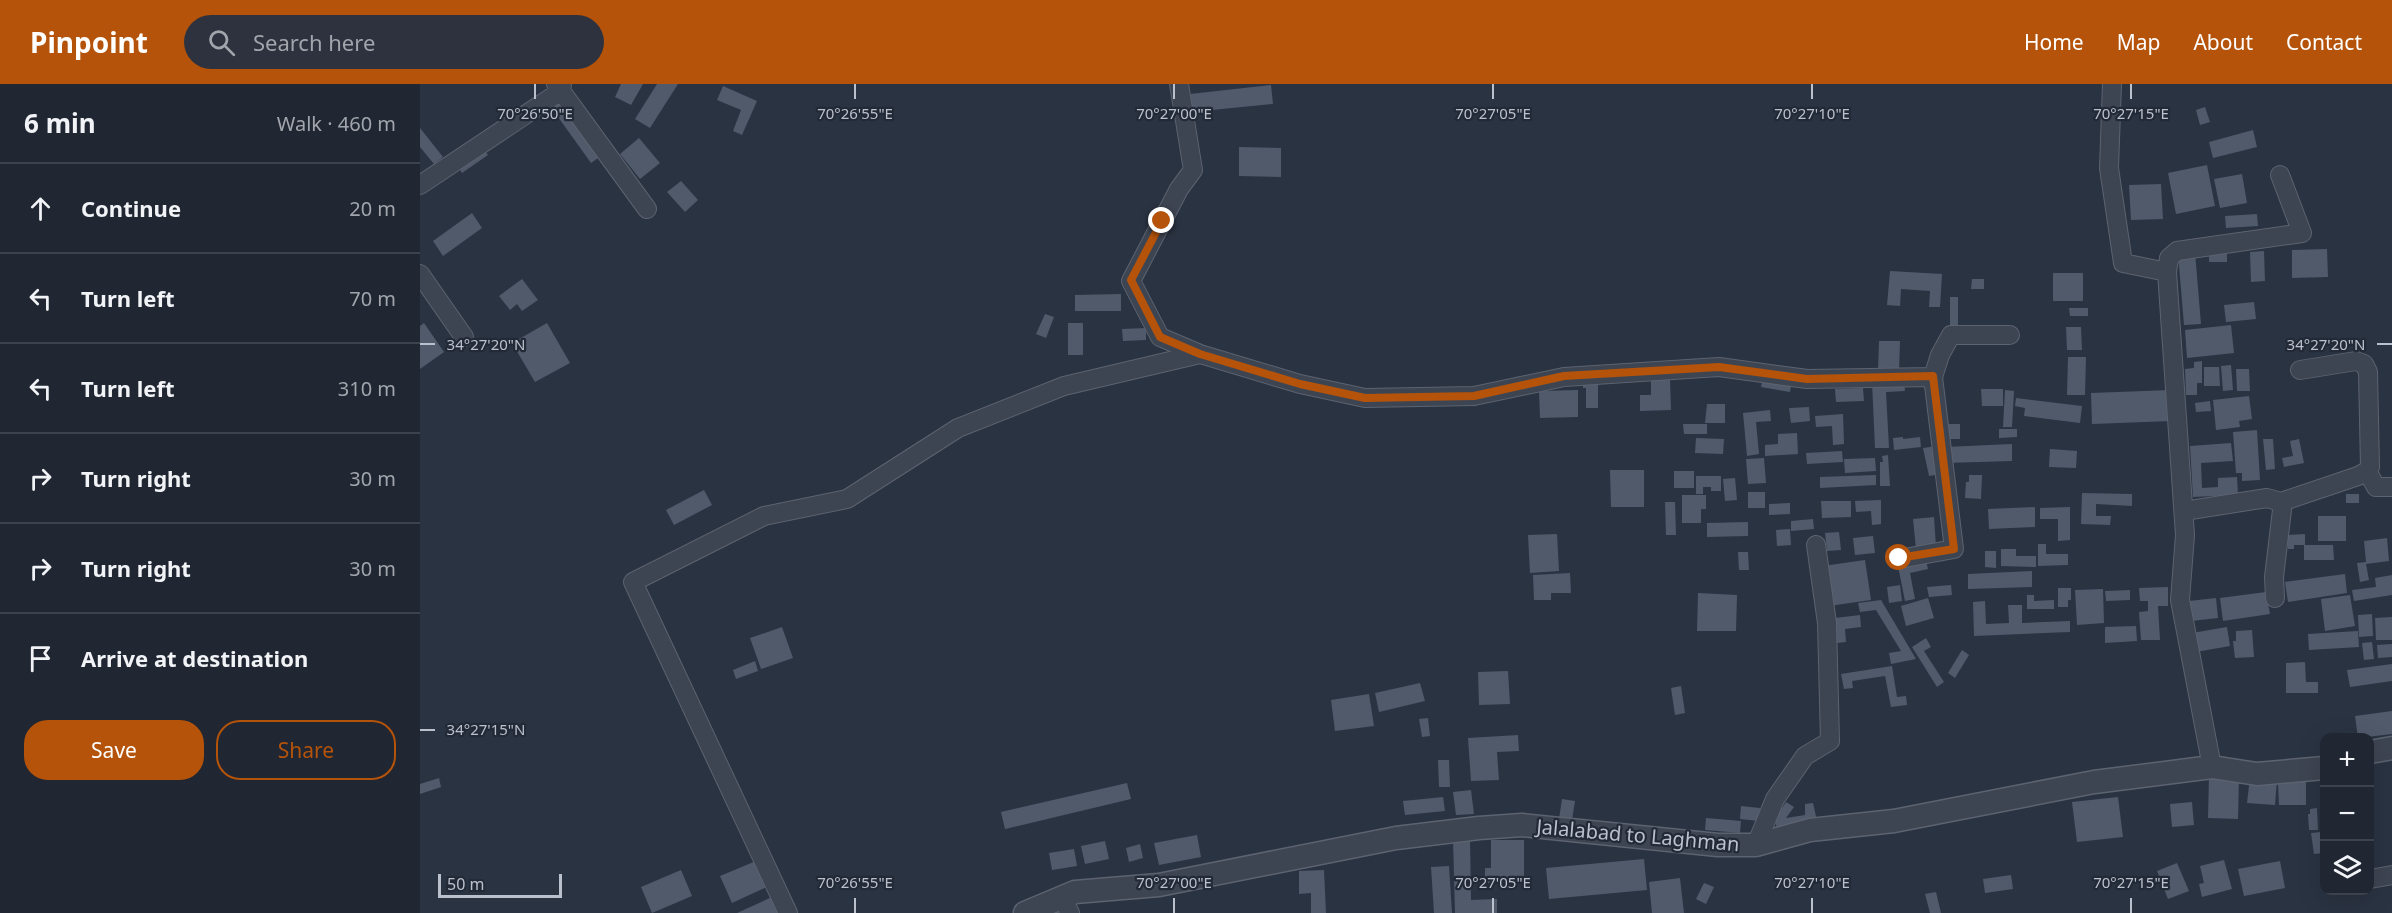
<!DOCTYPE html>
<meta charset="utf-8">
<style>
body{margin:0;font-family:"Noto Sans",sans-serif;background:#2d323e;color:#f1f3f6}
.controls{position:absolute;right:18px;bottom:18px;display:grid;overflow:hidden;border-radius:12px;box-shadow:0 6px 24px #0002}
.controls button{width:54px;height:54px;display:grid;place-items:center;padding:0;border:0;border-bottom:2px solid #3d434d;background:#202632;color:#f1f3f6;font:30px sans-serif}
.scale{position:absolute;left:18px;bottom:15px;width:124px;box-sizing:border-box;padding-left:6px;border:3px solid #bbc1cc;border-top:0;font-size:16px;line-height:21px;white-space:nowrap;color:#bbc1cc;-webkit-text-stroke:4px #222a38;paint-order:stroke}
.stop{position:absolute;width:18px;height:18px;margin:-14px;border:4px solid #b45309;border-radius:50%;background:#fff}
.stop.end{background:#b45309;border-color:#fff;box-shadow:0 2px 6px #0008}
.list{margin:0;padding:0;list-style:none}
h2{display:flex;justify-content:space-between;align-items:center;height:78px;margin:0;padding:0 24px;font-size:26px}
h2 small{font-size:20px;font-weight:400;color:#a2a5ac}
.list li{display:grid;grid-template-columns:39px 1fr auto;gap:18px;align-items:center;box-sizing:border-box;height:90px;padding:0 24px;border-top:2px solid #3d434d}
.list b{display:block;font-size:22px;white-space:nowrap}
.list em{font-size:20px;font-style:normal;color:#a2a5ac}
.actions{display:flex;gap:12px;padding:18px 24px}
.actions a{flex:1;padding:14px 0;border:2px solid #b45309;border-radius:24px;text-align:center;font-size:21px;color:#b45309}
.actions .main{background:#b45309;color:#fff}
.icon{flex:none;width:33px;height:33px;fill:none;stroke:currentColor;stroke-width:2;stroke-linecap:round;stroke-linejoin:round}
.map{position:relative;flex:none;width:1972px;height:829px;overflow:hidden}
header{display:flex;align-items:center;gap:36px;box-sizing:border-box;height:84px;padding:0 30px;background:#b45309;color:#fff}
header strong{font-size:28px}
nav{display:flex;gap:33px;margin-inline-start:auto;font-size:21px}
.search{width:420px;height:54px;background:#2d323e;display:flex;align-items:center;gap:15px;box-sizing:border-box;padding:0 21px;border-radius:33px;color:#a2a5ac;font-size:22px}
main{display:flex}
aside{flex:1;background:#202632}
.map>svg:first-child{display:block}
.building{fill:#505a6b}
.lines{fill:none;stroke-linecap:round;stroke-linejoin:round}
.minor-casing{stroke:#5c6370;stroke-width:20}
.tertiary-casing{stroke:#5c6370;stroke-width:25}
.minor{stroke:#3e4552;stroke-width:18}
.tertiary{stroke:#3e4552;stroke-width:22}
.route{stroke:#b45309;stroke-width:8}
.ticks{fill:none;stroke:#bbc1cc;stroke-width:2}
.labels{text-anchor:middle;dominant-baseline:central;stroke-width:4.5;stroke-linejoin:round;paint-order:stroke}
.street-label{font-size:20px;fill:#bbc1cc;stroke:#222a38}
.ticks-label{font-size:15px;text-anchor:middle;fill:#bbc1cc;stroke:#222a38;stroke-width:4.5;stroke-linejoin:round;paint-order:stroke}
</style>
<header>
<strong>Pinpoint</strong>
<div class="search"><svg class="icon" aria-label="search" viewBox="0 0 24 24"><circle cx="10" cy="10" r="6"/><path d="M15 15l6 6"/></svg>Search here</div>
<nav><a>Home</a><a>Map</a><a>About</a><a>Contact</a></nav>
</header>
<main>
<aside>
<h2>6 min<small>Walk · 460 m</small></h2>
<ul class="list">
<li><svg class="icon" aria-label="ahead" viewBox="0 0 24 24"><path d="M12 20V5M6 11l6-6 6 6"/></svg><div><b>Continue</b></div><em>20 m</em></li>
<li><svg class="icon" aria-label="left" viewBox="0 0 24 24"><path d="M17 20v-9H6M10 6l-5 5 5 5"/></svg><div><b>Turn left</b></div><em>70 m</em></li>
<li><svg class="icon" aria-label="left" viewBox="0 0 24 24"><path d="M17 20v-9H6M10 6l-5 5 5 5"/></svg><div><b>Turn left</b></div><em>310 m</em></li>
<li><svg class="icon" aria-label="right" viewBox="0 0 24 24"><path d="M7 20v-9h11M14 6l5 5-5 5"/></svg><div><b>Turn right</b></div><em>30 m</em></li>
<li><svg class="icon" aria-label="right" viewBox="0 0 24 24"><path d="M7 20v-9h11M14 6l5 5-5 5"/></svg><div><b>Turn right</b></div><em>30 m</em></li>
<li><svg class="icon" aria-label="arrive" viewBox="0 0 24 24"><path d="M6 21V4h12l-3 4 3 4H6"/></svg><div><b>Arrive at destination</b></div></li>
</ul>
<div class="actions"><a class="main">Save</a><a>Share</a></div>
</aside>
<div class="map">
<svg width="1972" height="829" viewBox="0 0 1972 829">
<rect width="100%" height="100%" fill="#2a3342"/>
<path class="building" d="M201,0H223L211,21L195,13Z
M237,0H258L230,44L215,35Z
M851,1L853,20L772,28L770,10Z
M303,2L337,17L322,51L313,47L321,26L297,16Z
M138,11L181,72L171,79L128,19Z
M1785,23L1790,38L1780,41L1776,26Z
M0,44L23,73L14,80L0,63Z
M1833,46L1837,63L1793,74L1789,58Z
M219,54L240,79L220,95L200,70Z
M62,63L68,71L42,89L37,81Z
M819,63L861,64V93L819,92Z
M1787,81L1795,122L1756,130L1748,89Z
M1822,90L1827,119L1800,124L1794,95Z
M261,97L278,116L265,128L247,108Z
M1741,100L1743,135L1711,136L1709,101Z
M52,129L62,144L23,172L13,157Z
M1837,130L1838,142L1806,144L1805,132Z
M1907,165L1908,193L1872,194V166Z
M1789,166L1807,167V178H1789Z
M1844,167L1845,197L1831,198L1830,168Z
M1775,168L1781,240L1764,241L1758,170Z
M1470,187L1522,190L1520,223H1509L1510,207L1481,205L1480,222L1467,221Z
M1633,189H1663V217H1633Z
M102,195L118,216L102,227L97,220L90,226L79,212Z
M1552,195H1564V205H1551Z
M701,210V227H655V211Z
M1530,213H1538V244H1530Z
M1834,218L1836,235L1806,238L1804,221Z
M1649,224H1668V232H1650Z
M625,230L634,233L626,254L616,250Z
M4,239L24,268L0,285V242Z
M127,239L150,279L115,298L92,259Z
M648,239H663V271H648Z
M1811,241L1814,269L1767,274L1765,246Z
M1646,243H1661L1662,266H1647Z
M726,244V256L703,257L702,245Z
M1459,257H1480L1479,288L1458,287Z
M1648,273H1666L1665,311H1647Z
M1782,277V299H1777V311H1766L1765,285L1774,284V278Z
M1811,281L1813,306L1803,307L1801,282Z
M1784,283H1799L1800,302H1784Z
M1816,285H1829L1830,307H1817Z
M1343,291L1372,297L1370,308L1341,303Z
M1163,293H1178V324H1166V304H1163Z
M1250,295L1251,326L1220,327V311H1231V296Z
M1484,296L1485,307L1466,308L1469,364H1455L1452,298Z
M1443,304L1444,317L1416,318L1415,305Z
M1561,305H1583V322H1562Z
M1158,306V333L1120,334L1119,307Z
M1585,306L1594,307L1592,343H1583Z
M1750,306L1751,337L1672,340L1671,309Z
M1829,312L1832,335L1819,337L1820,343L1796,346L1793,316Z
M1596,314L1662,322L1660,339L1604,332L1605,324L1595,322Z
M1790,317L1791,327L1776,328L1775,319Z
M1287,320H1305V339H1285Z
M1389,323L1390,337L1371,339L1369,324Z
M1350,326L1351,337L1336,338L1339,370L1327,372L1323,329Z
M1423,330L1424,360L1413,361L1412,342L1396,343L1395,332Z
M1263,340H1287V350H1264Z
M1529,340H1540V355H1529Z
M1579,345H1597V353L1579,354Z
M1837,346L1840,396L1822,397V389H1816L1813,348Z
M1377,349L1378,370L1345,372V361L1358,360V350Z
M1483,353V355L1500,353L1501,363L1474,366L1473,354Z
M1276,354L1304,355L1303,370L1275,369Z
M1843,355H1853L1855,385L1846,386Z
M1879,355L1884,379L1864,383L1862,374L1873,372L1870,357Z
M1811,359L1813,377L1781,379L1782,404L1798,403V394L1817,393L1818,411L1773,413L1770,362Z
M1592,360V377L1525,379V363Z
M1517,362L1522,390L1509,392L1503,364Z
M1630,365L1657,367L1656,384L1629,383Z
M1422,367L1423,378L1387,380L1386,369Z
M1468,371L1470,402H1460V378H1463L1462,372Z
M1344,374L1346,399L1328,400L1326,375Z
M1455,374L1456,387L1425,389L1424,375Z
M1190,386H1224V423H1191Z
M1254,387H1274V404H1254Z
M1456,391V401L1400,404V393Z
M1549,391H1562L1561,415L1545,414L1546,398H1549Z
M1276,392H1301V407H1291V403H1283V410H1276Z
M1315,394L1317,416L1305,417L1303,395Z
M284,406L292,421L254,441L246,426Z
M1328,408H1345V424H1328Z
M1662,409L1712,410V422L1676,420V432H1691L1690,441L1661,440Z
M1926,410H1939V419H1926Z
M1262,411H1286V425H1281V439H1262Z
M1461,416V440L1452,441L1451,427L1436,428L1435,417Z
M1401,417H1431V433L1402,434Z
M1245,418H1255L1256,451H1246Z
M1370,419V430L1349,431V420Z
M1615,423V443L1569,445L1568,425Z
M1650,423V456L1638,457V435H1620V424Z
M1898,432H1926V457H1898Z
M1514,433L1516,463L1496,465L1493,435Z
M1393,435L1394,445L1371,447V437Z
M1328,438V452L1287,453V439Z
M1370,445L1371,461L1357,462L1356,446Z
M1419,448L1421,466L1407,467L1405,449Z
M1137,450L1139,487L1110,489L1108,451Z
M1885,450V461H1874V465H1868L1867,451Z
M1453,452L1455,469L1435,471L1433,454Z
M1967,454L1969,477L1946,480L1949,496L1940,498L1937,479L1946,478L1944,457Z
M1618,460H1626V470H1648V481L1618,482Z
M1884,461H1913L1914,476H1884Z
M1581,465H1596V472H1616V483L1581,482Z
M1565,467H1576V484L1565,483Z
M1318,468H1328L1329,486H1319Z
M1445,476L1451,516L1409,522L1403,482Z
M1506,476L1508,485L1490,489L1495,515L1485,517L1478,482Z
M1612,487V503L1548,505V490Z
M1150,489L1151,509H1131V516H1114L1113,491Z
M1925,490L1927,509L1868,518L1865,498Z
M1972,491V511L1934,517L1932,506L1956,503L1955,494Z
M1480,501L1482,517L1469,519L1467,503Z
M1531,501L1532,511L1509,513L1507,503Z
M1748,503V522H1738L1740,556H1721L1719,528L1728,527V517H1720L1719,504Z
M1638,504H1651V516H1648V523H1638Z
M1683,505L1684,539L1657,541L1655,506Z
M1710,506V516L1686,517L1685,507Z
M1846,508L1850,530L1803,537L1800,514Z
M1278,509L1317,511L1316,547H1277Z
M1607,511H1614V517L1634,516V525H1607Z
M1930,511L1935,542L1905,547L1901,515Z
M1508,514L1514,534L1486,542L1481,522Z
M1796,514L1798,534L1771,537L1769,517Z
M1461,516L1496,575L1471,580L1469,569L1481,567L1456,526L1440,528L1438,519Z
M1565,517L1566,540L1589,539L1588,521H1602V539L1650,537V548L1554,552L1553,518Z
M1952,530L1953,552L1939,553L1938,531Z
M1440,531L1441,543L1425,545L1426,558L1417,559L1415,534Z
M1972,533V556H1956L1955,534Z
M1716,542L1717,557L1685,559V543Z
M362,543L373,574L341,585L330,554Z
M1807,543L1810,562L1776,568L1772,549Z
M1832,546L1834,573L1815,574L1813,557H1816V547Z
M1938,547L1939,563L1889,566L1888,550Z
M1506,554L1511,563L1504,567L1524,598L1517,603L1492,563Z
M1952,558L1954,575L1944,576L1942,559Z
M1972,560V573L1958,574L1957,561Z
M1542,566L1549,571L1535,594L1528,589Z
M335,577L338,587L316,595L313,586Z
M1885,578L1886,598H1898V609H1866V579Z
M1972,580V597L1930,603L1927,586Z
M1472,582L1477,613L1486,612L1487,621L1471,623L1465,592L1432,597L1433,604L1424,605L1421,590Z
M1088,587L1090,620L1059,621L1058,588Z
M1000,599L1005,617L959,628L955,609Z
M1261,602L1265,629L1255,631L1251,604Z
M949,610L954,642L915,647L911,616Z
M1972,627V650L1938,654L1935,632Z
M1008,634L1010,652L1002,653L999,635Z
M1098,651L1099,667L1077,668L1079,696L1051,697L1048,654Z
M1018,676H1029L1030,703H1019Z
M1789,691L1819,692L1818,735L1788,734Z
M1830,693L1857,695L1855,721L1827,719Z
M19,694L21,703L0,710V700Z
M1886,697V721H1859L1858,698Z
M707,699L711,715L585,745L581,728Z
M1051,706L1054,730L1036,731L1033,708Z
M1023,713L1025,727L985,731L983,717Z
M1698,713L1703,753L1657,758L1652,718Z
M1142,715L1155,717L1152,736L1139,735Z
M1366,718L1374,723L1366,734L1385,731V720L1393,719L1397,737L1357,745L1355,735Z
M1772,718L1774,741L1752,743L1750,720Z
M1321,722L1340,724L1339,737L1320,735Z
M1897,724L1898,746H1889L1888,730H1890V725Z
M1286,734L1321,737L1320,749L1285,746Z
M1901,748L1904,769L1894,770L1891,749Z
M777,751L781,773L739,781L734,759Z
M1033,755H1050L1051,816L1077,815V829H1035Z
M1071,756H1104V799H1065V784H1071Z
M685,757L689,775L665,780L661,762Z
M720,760L723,774L709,778L706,764Z
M654,765L657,782L632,786L629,769Z
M1224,775L1227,806L1129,815L1126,784Z
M1804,776L1812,805L1782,813L1779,800L1784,799L1780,782Z
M336,777L347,803L312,819L300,792Z
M1860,777L1865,804L1824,812L1818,785Z
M1757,779L1769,807L1748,815L1737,787Z
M1029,782L1032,829H1014L1011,783Z
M261,786L272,812L232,829L221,803Z
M904,786L906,829H891V809L879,810V787Z
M1591,791L1593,805L1565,809L1563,795Z
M1260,794L1264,829H1232L1229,798Z
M1284,799L1294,803L1286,820L1276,815Z
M1516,808L1521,829H1510L1505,810Z
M352,813L360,829H317Z"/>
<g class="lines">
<defs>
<path id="minor" d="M136,0L227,125
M1692,0L1689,84L1703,179L1747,188L1765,451L1760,516L1792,683
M0,101L141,7L142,0
M1747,188L1749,174L1757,167L1882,149L1860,91
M0,190L44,253
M780,270L880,300L945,314L1054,312L1144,293L1299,283L1387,295L1513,293
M1947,387L1956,403H1972
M1861,418L1938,392L1947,387L1950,383L1948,288L1944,280L1936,277L1880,286
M1764,427L1847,414L1861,418L1862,426L1854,493L1855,514
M1479,475L1534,465L1513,293L1520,271L1531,251H1590
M1336,761L1355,715L1385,672L1410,657L1407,539L1396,461
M1950,795L1972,791
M642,814L650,829
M368,829L213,498L344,432L427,415L538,344L644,302L780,270L740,253L711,197L759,105L773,86L759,0"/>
<path id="tertiary" d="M1950,668L1972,664
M605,829L655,808L739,801L976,754L1059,744L1102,741L1298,761H1336L1390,746L1474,737L1674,698L1792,683L1837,690L1904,684"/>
</defs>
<use href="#minor" class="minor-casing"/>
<use href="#tertiary" class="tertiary-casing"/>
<use href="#minor" class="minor"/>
<use href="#tertiary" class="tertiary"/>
</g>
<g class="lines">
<path class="route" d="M742,137L711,196L740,253L780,270L880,300L945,314L1054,312L1144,292L1299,283L1387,295L1513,292L1534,465L1479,474"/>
</g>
<path class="ticks" d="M115,0V15M435,0V15M754,0V15M1073,0V15M1392,0V15M1711,0V15M0,260H15M1957,260H1972M0,646H15M435,814V829M754,814V829M1073,814V829M1392,814V829M1711,814V829"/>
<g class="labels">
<g class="street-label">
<text transform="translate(1218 751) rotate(5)">Jalalabad to Laghman</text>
</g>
</g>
<g class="ticks-label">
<text x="115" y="35">70°26'50"E</text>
<text x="435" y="35">70°26'55"E</text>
<text x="754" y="35">70°27'00"E</text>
<text x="1073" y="35">70°27'05"E</text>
<text x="1392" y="35">70°27'10"E</text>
<text x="1711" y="35">70°27'15"E</text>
<text x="66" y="266">34°27'20"N</text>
<text x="1906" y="266">34°27'20"N</text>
<text x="66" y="651">34°27'15"N</text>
<text x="435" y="804">70°26'55"E</text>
<text x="754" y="804">70°27'00"E</text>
<text x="1073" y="804">70°27'05"E</text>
<text x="1392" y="804">70°27'10"E</text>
<text x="1711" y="804">70°27'15"E</text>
</g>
</svg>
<div class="controls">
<button>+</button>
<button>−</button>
<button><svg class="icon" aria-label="layers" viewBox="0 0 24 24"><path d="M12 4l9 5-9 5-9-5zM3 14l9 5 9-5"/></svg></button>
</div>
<div class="scale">50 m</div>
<div class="stop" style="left:1479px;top:474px"></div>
<div class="stop end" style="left:742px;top:137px"></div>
</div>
</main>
